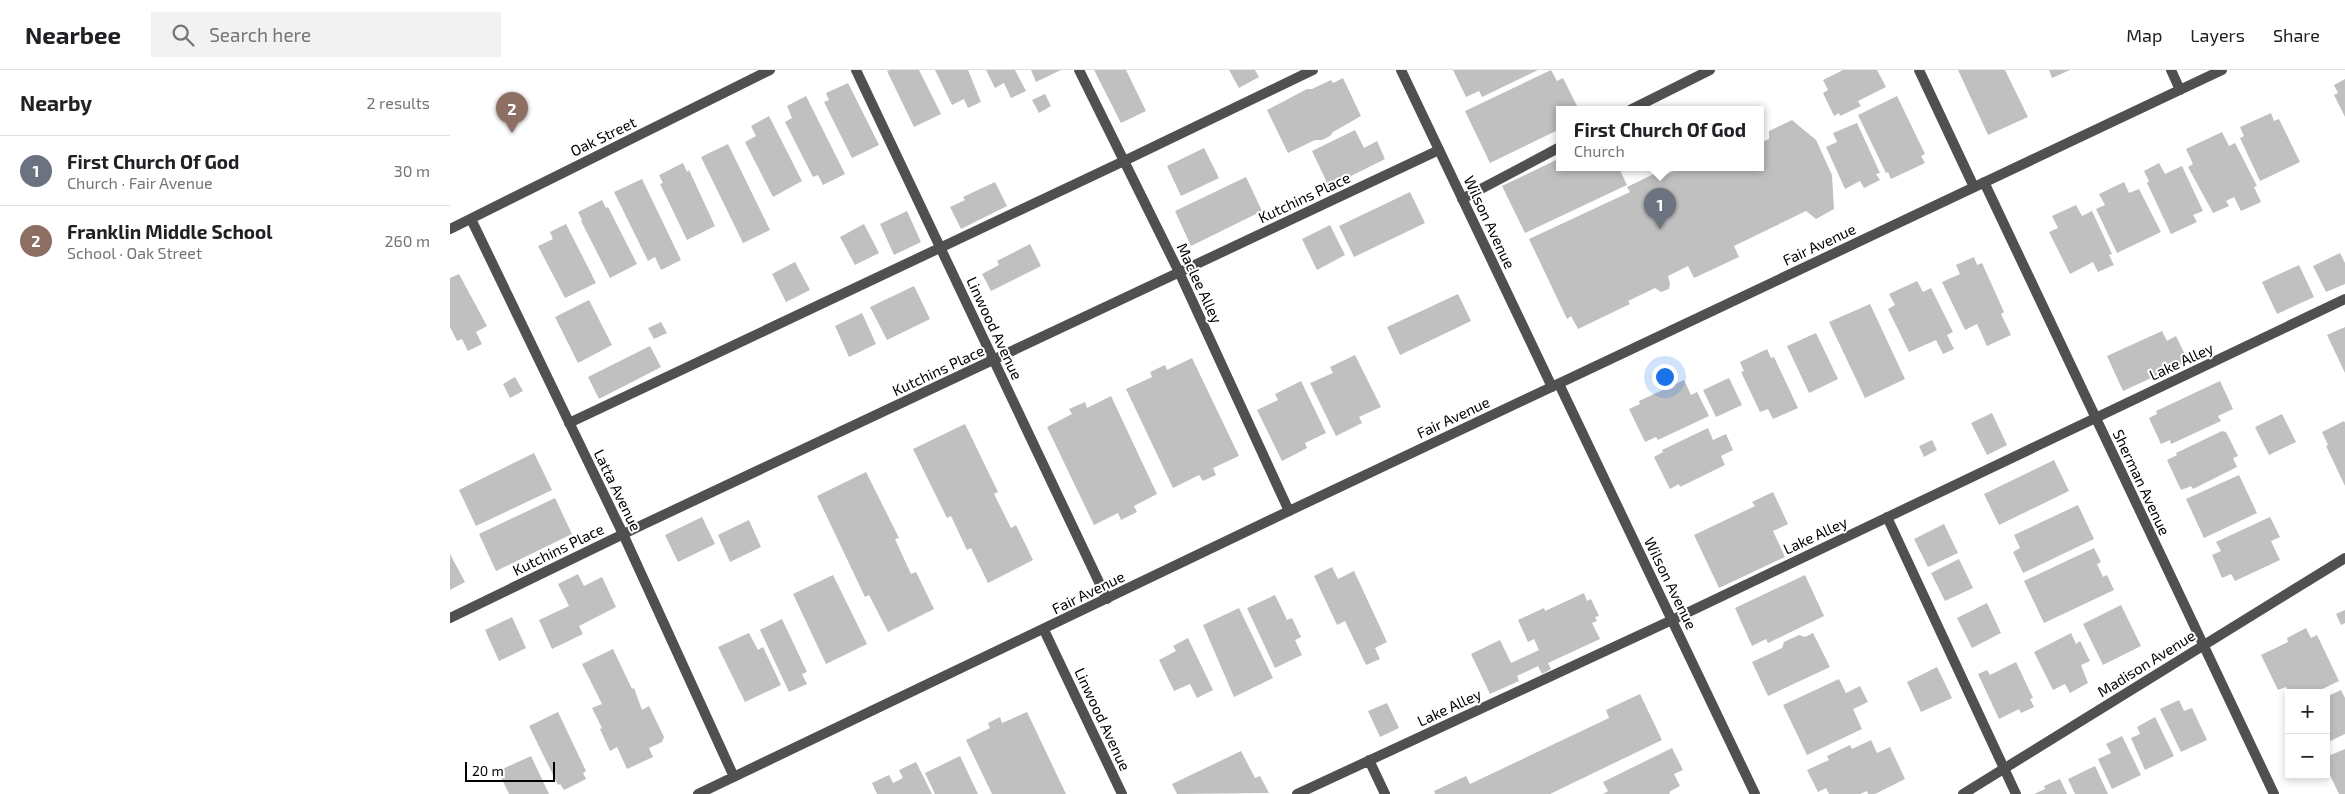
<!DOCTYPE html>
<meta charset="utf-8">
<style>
body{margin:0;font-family:"Exo 2",sans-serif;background:#f2f2f2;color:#202124}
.controls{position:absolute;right:15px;bottom:15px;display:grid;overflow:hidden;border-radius:0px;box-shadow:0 2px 8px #0003}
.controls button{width:45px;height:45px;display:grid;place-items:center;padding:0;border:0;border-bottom:1px solid #e0e0e0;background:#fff;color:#202124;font:25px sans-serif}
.scale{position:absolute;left:15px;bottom:12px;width:90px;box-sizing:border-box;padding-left:5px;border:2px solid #000;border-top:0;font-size:14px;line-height:18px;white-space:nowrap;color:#000;-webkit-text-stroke:4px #fff;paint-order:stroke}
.you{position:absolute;left:1214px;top:306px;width:18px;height:18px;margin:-12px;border:4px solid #fff;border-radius:50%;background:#1a73e8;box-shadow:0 0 0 8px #1a73e833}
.badge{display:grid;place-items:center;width:32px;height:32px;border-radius:50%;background:#0b8043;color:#fff;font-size:16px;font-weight:700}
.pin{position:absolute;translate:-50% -41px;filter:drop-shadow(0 1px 2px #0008)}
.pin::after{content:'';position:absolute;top:26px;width:18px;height:15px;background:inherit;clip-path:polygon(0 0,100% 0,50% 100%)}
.popup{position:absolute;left:1106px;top:36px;width:208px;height:65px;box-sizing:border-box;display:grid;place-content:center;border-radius:0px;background:#fff;filter:drop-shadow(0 1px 4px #0005);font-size:16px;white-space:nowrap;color:#757577}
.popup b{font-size:19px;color:#202124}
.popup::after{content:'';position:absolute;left:50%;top:100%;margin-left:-10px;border:10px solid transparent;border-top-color:#fff}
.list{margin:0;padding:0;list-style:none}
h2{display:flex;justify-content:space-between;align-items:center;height:65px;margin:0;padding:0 20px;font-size:21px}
h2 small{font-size:16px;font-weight:400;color:#757577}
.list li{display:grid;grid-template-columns:32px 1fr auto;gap:15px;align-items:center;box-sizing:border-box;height:70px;padding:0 20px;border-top:1px solid #e0e0e0}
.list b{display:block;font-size:19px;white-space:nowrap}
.list p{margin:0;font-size:16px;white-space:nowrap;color:#757577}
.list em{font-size:16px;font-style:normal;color:#757577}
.icon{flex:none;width:28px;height:28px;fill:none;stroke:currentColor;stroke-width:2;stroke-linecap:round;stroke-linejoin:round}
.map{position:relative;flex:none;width:1895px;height:724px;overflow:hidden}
header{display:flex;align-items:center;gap:30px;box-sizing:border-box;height:70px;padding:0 25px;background:#fff;border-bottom:1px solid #e0e0e0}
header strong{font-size:24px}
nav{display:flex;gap:28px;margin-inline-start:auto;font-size:18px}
.search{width:350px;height:45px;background:#f2f2f2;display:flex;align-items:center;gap:12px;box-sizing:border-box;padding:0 18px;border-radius:0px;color:#757577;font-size:19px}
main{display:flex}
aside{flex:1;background:#fff}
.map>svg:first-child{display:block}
.building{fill:#c0c0c0}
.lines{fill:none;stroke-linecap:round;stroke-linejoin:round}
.lane{stroke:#505050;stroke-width:10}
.street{stroke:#505050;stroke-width:10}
.labels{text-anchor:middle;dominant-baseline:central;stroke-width:4;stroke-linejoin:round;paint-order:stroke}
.street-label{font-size:15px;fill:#000;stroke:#fff}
</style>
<header>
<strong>Nearbee</strong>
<div class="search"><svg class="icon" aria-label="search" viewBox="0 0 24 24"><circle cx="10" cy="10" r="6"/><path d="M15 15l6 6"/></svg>Search here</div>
<nav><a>Map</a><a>Layers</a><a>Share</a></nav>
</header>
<main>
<aside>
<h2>Nearby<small>2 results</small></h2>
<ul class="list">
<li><span class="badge" style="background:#6b7280">1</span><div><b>First Church Of God</b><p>Church · Fair Avenue</p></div><em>30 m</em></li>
<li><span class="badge" style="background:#8d6e63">2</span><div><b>Franklin Middle School</b><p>School · Oak Street</p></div><em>260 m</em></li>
</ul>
</aside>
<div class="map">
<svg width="1895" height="724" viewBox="0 0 1895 724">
<rect width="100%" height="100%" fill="#fff"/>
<path class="building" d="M440,0H469L491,44L464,57L437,1Z
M485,0H518L531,32L518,38L514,29L502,35Z
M536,0H565L576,21L561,28L554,13L545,18Z
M581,0H611L586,12Z
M644,0H676L696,41L671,53Z
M779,0H805L809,7L789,18Z
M1003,0H1088L1032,27L1029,21L1016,27Z
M1101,0L1107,11L1113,8L1129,40H1110V59L1040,93L1015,41Z
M1393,0H1427L1436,17L1408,31L1411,36L1390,46L1389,43L1384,46L1373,23L1378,20L1373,10Z
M1508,0H1555L1578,47L1538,65Z
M1599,0H1620L1602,8Z
M893,8L911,46L883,62L880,66L872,70H865L838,83L817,40L857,19H862L881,10L883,13Z
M1895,9V47L1884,25L1888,23L1884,15Z
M398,13L429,75L402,88L374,32L379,30L376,23Z
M595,24L601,36L589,43L582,30Z
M356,26L395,104L373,115L368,105L363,107L335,52L342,48L337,36Z
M1447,26L1475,84L1471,86L1475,93L1441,109L1438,102L1436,103L1408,45Z
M1821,43L1824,51L1829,49L1850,92L1810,111L1790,68L1794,66L1790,57Z
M319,46L352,111L323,127L295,72L306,66L301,56Z
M1342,50L1366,70L1382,105L1384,139L1366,149L1356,141L1284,176L1289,187L1244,208L1238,196L1218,206L1220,214L1219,219L1211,222L1205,218L1178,231L1180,234L1128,259L1121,246L1117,249L1079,169L1180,122L1177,117L1208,102L1211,107L1230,98H1310V73L1319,69V61Z
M1407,53L1430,103L1426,104L1430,110L1414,118L1410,111L1395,119L1376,77L1387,72L1383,63Z
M905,60L914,78L927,71L935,89L879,117L862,81Z
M1772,62L1779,76L1785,73L1807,116L1804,117L1811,132L1791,141L1784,127L1776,131L1779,136L1763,143L1738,97L1743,94L1736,79Z
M278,74L320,160L293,173L251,87Z
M754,78L769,108L731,126L717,96Z
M1110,88V98H1169L1177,115L1075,163L1052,116Z
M233,93L237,102L239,100L265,156L237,170L210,114L213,113L209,105Z
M1709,93L1715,104L1732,96L1753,141L1743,145L1747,152L1721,164L1697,113L1699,111L1694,101Z
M796,107L812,141L741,176L725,141Z
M192,109L231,190L211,200L205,187L198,191L164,122Z
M545,112L557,136L511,159L500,137L515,130L513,127Z
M1674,112L1679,123L1689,119L1711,162L1667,183L1646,139L1655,135L1649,124Z
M960,122L975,153L904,187L889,156Z
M152,130L156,138L158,137L187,194L160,208L131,151L132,150L128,142Z
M1626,135L1632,146L1642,141L1662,184L1659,185L1664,195L1648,202L1643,192L1620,204L1599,162L1608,158L1602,146Z
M457,141L471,172L444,185L430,154Z
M116,154L146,213L115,228L88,176L103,169L100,162Z
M414,154L429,183L405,195L390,167Z
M880,155L895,185L867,200L852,169Z
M580,174L591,196L541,221L532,204L549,195L547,191Z
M1890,183L1895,193V214L1876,222L1863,196Z
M1524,187L1527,195L1532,193L1554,242L1551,244L1561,265L1537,276L1527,254L1515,260L1492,212L1510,204L1506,195Z
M345,192L360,220L336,232L322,204Z
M1849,195L1864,227L1827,244L1812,212Z
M9,204L37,256L26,262L32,274L18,281L12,269L7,271L0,257V208Z
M1467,211L1473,222L1481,218L1503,262L1497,265L1504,279L1493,284L1486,270L1459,282L1438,239L1445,235L1439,224Z
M464,216L480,249L437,270L420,237Z
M1008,224L1021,251L950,285L937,257Z
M139,230L162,275L128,293L105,247Z
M1420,234L1455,309L1415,328L1379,252Z
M412,243L426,274L399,287L385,256Z
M211,252L217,263L204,269L198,258Z
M1895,257V303L1877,265Z
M1712,261L1717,271L1726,266L1738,291L1673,321L1657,286Z
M1366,263L1388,309L1359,323L1337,276Z
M200,276L211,297L149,329L138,307Z
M1317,279L1321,288L1324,287L1348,338L1323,349L1318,339L1310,342L1291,302L1294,301L1290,292Z
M905,285L931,337L909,347L912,353L886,366L860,313L883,303L880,297Z
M742,288L789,386L763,398L766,405L753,411L749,405L723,418L676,319L702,307L700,302L715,295L717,300Z
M65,307L73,321L60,328L53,314Z
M1279,308L1292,335L1266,347L1253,320Z
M1234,310L1241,325L1247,322L1259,346L1208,370L1206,367L1195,372L1179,339L1190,334L1189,331Z
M851,311L876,363L855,373L857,378L832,391L807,340L828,330L825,324Z
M1770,311L1783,339L1768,346L1771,351L1721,374L1720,370L1711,374L1699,348L1707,344L1706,341Z
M661,326L707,424L684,436L687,442L671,450L668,443L644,455L597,357L622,344L619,339L635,332L637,338Z
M1542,343L1557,375L1537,385L1521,353Z
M1832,344L1846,372L1819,385L1805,357Z
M1894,351L1895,353V416L1876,376L1878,375L1872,362Z
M515,354L548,422L544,424L561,458L566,455L583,490L538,513L521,478L517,480L501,446L497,448L463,379Z
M1258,358L1263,370L1276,364L1283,380L1271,386L1275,395L1230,417L1229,414L1220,419L1204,387L1213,382L1212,380Z
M1772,361L1776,362L1788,386L1783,388L1787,397L1743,419L1741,416L1731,420L1717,390L1727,385L1726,383Z
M1482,370L1487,380L1474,387L1469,376Z
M84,383L102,420L26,456L9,420Z
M1604,390L1619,421L1549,455L1534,424Z
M416,402L449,468L445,469L461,504L466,502L484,539L438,562L419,525L415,527L367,426Z
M1789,405L1807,443L1754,468L1736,429Z
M1323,422L1338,454L1323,461L1335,487L1269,518L1244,465L1305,436L1302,432Z
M105,428L122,464L46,501L29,464Z
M1628,435L1644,469L1573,503L1563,482L1570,478L1564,465Z
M252,447L265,474L228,492L215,465Z
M1820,447L1830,467L1821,471L1830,490L1785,511L1781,504L1772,508L1762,485L1771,481L1766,472Z
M299,450L311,477L280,492L268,465Z
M1494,454L1508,483L1478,497L1464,469Z
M1644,478L1651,492L1647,494L1653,507L1657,505L1664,520L1594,553L1574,511Z
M0,484L15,512L0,520Z
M1509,489L1523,518L1495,531L1481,503Z
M882,497L888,509L904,501L937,572L925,578L930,589L916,595L895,551L887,555L864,506Z
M128,504L134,516L152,507L166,537L129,556L133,564L102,579L89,550L119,536L108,514Z
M383,505L417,574L376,594L343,524Z
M1355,505L1374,546L1318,573L1316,569L1302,576L1285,538Z
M1134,523L1137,531L1141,529L1149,546L1145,547L1147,551L1142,553L1150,569L1098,593L1101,599L1092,604L1088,596L1067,606L1069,611L1040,624L1021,584L1050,570L1061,593L1089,580L1084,569L1078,572L1068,550L1094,538L1095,541Z
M825,525L837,550L842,548L851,567L845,570L852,585L825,598L797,538Z
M1537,533L1551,563L1522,578L1507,548Z
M1671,535L1691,576L1653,595L1633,554Z
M789,538L823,608L784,627L753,555Z
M1895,540V553L1891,555L1886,544Z
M62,547L76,578L49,591L35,560Z
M332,549L357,602L352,604L357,614L339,622L310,560Z
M1856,558L1861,568L1867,565L1889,611L1864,623H1839L1836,617L1828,620L1811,585L1838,572L1837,568Z
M299,563L308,580L313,577L331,615L295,632L268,577Z
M1363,563L1380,597L1318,626L1302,592L1332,578L1334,572L1349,565L1355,567Z
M1621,563L1626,574L1630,571L1640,591L1631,595L1638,613L1620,623L1615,614L1603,620L1584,582Z
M738,568L763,620L747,628L740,614L724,621L709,590L726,581L723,576Z
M163,579L182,619L184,618L192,640L199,636L214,667L212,672L199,678L203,687L177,699L167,677L160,681L150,659L152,658L142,638L152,634L132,594Z
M1566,592L1583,628L1580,629L1584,637L1571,643L1569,639L1549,649L1528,604L1537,600L1540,605Z
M1487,597L1502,628L1471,642L1457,612Z
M1389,609L1396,623L1410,616L1418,632L1403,639L1412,659L1357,685L1333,635Z
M1891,620L1895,628V664L1876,673V627Z
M1190,624L1212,670L1100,724H985L984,721L1016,706L1020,714L1159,648L1156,640Z
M1729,630L1734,641L1742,638L1757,670L1731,682L1710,639Z
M937,633L949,658L930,667L918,641Z
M108,642L136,701L133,703L136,709L114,720L110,714L108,715L79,656Z
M577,642L616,724H542L516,670L540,658L538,653L550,647L552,653Z
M1705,647L1724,686L1695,700L1681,668L1690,664L1687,657Z
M1672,666L1691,705L1662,719L1648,689L1661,683L1656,674Z
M1421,670L1427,683L1440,677L1455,709L1425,724H1418L1417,721L1410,724H1379L1376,718L1368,722L1357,700L1379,690L1377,686L1400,675L1402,679Z
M1222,678L1233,700L1224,704L1230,716L1219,722L1220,724H1153L1158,721L1153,712Z
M1895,679V724H1889L1876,697V687Z
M791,681L805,708L810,706L819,723L727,724L722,714Z
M81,686L99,724H59L48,701Z
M510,686L528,724H485L475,703Z
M466,692L482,724H427L422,713L439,705L443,713L453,708L449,700Z
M1645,696L1658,724H1625L1618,709Z
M1610,709L1617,724H1584L1595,719L1594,716Z"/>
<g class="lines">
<path class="lane" d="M406,0L657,529
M629,0L729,202L839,441
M1721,0L1730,20
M1180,40L1260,0
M1012,129L1110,77
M119,353L674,91L863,0
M1437,447L1566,724
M0,548L190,456L989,80
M919,690L935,724
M847,724L1222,550L1895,229"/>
<path class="street" d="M951,0L1102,317
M1469,0L1524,117
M1534,112L1824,724
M21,149L173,464L284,707
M0,159L320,0
M1109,314L1305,724
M594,560L672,724
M248,724L839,441L1772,0
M1513,724L1895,488"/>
</g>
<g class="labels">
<g class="street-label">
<text transform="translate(153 66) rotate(-26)">Oak Street</text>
<text transform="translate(854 127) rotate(-25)">Kutchins Place</text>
<text transform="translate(1040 152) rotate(65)">Wilson Avenue</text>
<text transform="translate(1369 174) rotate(-25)">Fair Avenue</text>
<text transform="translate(750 213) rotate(65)">Maclee Alley</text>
<text transform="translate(545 258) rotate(65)">Linwood Avenue</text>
<text transform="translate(1731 291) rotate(-25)">Lake Alley</text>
<text transform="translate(488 300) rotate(-25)">Kutchins Place</text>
<text transform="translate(1003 347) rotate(-25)">Fair Avenue</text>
<text transform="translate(1692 412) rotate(65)">Sherman Avenue</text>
<text transform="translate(168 420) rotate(64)">Latta Avenue</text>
<text transform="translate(1365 465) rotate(-25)">Lake Alley</text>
<text transform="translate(108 479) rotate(-26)">Kutchins Place</text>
<text transform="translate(1221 513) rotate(64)">Wilson Avenue</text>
<text transform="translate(638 522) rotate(-26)">Fair Avenue</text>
<text transform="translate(1696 593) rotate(-32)">Madison Avenue</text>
<text transform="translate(999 637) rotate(-25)">Lake Alley</text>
<text transform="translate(653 649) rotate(65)">Linwood Avenue</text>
</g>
</g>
</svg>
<div class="controls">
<button>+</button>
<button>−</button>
</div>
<div class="scale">20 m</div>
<div class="you"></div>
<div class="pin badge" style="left:1210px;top:159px;background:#6b7280">1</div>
<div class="popup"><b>First Church Of God</b>Church</div>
<div class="pin badge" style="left:62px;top:63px;background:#8d6e63">2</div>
</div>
</main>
